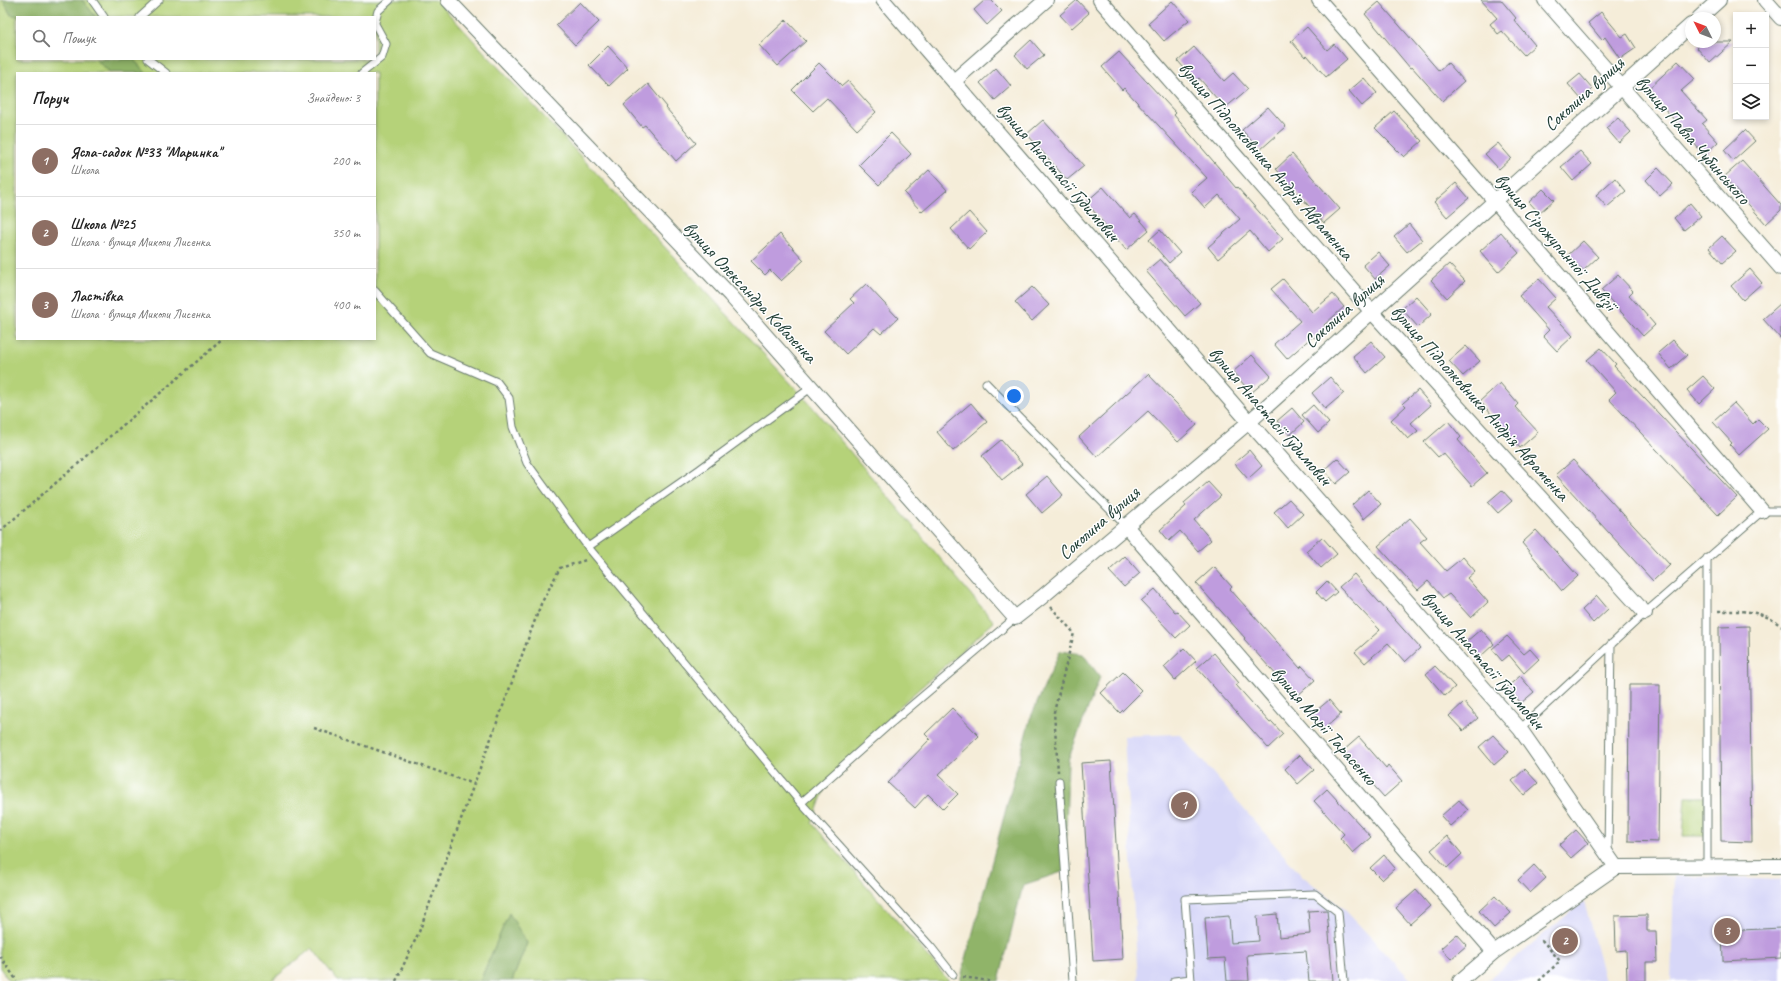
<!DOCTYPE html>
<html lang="uk">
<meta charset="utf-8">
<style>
body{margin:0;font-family:Caveat,sans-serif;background:#f2f2f2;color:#222}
.controls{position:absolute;right:12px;top:12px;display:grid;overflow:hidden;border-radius:0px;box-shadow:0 2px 6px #0003}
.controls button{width:36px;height:36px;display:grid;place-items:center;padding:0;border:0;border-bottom:1px solid #e0e0e0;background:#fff;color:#222;font:20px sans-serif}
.compass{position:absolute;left:1685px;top:12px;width:36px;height:36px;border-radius:50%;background:#fff;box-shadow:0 2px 6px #0003;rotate:312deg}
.you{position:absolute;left:1014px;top:396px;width:14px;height:14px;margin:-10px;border:3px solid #fff;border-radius:50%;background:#1a73e8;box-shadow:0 0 0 6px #1a73e833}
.badge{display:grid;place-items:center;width:26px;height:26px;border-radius:50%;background:#db2777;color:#fff;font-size:13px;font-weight:700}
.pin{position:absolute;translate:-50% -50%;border:2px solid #fff;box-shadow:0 1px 4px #0006}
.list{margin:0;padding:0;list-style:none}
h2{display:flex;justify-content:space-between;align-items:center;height:52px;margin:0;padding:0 16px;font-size:17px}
h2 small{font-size:13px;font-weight:400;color:#767676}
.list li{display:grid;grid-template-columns:26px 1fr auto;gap:12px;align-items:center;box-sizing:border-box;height:72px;padding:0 16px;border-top:1px solid #e0e0e0}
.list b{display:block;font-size:15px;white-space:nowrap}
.list p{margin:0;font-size:13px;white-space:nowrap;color:#767676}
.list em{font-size:13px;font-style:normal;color:#767676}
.icon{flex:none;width:22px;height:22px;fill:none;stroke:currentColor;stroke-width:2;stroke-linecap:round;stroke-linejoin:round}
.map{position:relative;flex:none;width:1781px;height:981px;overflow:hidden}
.search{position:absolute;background:#fff;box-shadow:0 2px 6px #0003;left:16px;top:16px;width:360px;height:44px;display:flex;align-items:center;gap:10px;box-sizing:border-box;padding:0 14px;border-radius:0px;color:#767676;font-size:15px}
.panel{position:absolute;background:#fff;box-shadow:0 2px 6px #0003;left:16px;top:72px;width:360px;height:268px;border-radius:0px}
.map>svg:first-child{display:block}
.built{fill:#d7d7f8}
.green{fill:#b5d279;stroke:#6a8856}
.forest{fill:#90b469;stroke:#58784e}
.building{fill:#bf9cde}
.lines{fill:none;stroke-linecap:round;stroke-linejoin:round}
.lane-casing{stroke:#6a7b6e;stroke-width:9}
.street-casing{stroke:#6a7b6e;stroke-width:16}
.path{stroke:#6a7b6e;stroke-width:2.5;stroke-dasharray:3 3;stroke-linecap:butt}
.lane{stroke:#fff;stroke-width:7}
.street{stroke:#fff;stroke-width:14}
.labels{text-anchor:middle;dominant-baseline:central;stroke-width:3;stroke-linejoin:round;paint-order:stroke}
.street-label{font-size:19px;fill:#1f3d34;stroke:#fff}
</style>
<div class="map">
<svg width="1781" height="981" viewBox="0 0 1781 981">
<rect width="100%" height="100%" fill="#fff"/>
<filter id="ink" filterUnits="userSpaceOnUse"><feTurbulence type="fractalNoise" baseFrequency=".025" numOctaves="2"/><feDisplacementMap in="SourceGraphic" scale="8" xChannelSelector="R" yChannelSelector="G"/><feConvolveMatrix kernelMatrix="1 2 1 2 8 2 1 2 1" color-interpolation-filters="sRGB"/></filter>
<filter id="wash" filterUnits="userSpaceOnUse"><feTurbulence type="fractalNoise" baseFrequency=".012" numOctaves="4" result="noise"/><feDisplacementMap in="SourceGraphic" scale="16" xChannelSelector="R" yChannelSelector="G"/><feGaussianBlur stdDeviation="0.9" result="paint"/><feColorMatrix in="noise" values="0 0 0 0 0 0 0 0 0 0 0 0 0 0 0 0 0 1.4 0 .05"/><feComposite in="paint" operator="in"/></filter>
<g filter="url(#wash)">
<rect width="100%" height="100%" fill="#f5edd9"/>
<path class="built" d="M1179,734L1300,874L1345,910L1412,981H1138L1124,736Z
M1674,876L1781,880V981H1671Z
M1584,901L1605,981H1487Z"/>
<path class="green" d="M0,0H3L11,15L31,17H17V59H95L111,73H17V339H375V73H146L133,59H375V17H96L82,0H436L809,403L994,622L900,706L826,785L812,823L949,981H512L527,943L509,914L480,981H338L312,948L271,981H9L0,968Z
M1686,797H1706L1705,836H1683Z"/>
<path class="forest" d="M3,0H82L96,17H31L11,15Z
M95,59H133L146,73H111Z
M1060,651L1083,654L1100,677L1068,760L1065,871L1023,885L999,981H960L1030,719Z
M509,913L527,943L512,981H480Z"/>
<g id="blocks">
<path class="building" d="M985,0H991L1002,11L987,25L974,10Z
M1077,0L1089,13L1072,28L1060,15Z
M1481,0H1501L1516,18L1514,20L1535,45L1524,55L1502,31L1498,34L1490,24L1497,18Z
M1172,1L1189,20L1164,41L1148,23Z
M580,2L599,22L575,45L556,25Z
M1379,2L1439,71L1448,63L1464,81L1442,101L1412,67L1410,68L1365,14Z
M1601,12L1622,37L1627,34L1636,48L1620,59L1605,37L1602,40L1588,23Z
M786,20L806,41L778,66L759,45Z
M1307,27L1327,50L1334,44L1347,59L1326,77L1307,55L1305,57L1291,41Z
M1031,40L1044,55L1027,69L1015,55Z
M1703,42H1733L1710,63L1697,48Z
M608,46L628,68L609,86L589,65Z
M1194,47L1224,81L1233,73L1248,89L1225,108L1199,78L1195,81L1178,61Z
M1119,52L1176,113L1174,115L1236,188L1237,187L1283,239L1268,252L1250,231L1218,259L1208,247L1240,219L1219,195L1205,208L1191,192L1207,178L1124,88L1122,90L1102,67Z
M1678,61L1695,79L1681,91L1707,120L1702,124L1718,142L1704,155L1648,89Z
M819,63L842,86L848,81L876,112L857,130L827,98L813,111L792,90Z
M996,68L1011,86L995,100L980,83Z
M1580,74L1593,89L1581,99L1568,84Z
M1364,78L1377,93L1362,106L1349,91Z
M648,84L667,107L666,108L696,143L676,161L645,125L642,127L624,105Z
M1268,107L1286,127L1260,150L1242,130Z
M1394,111L1422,141L1404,157L1375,128Z
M1618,118L1631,132L1619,143L1606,128Z
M1043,120L1084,166L1067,180L1027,134Z
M1745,130L1755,141L1733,161L1724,150Z
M891,133L911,154L879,185L859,165Z
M1498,143L1511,158L1499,169L1485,154Z
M1580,151L1592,164L1573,181L1561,167Z
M1292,154L1340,209L1324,223L1276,169Z
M1742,161L1781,205V210L1766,224L1724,177Z
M1658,168L1673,184L1660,196L1646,180Z
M929,170L947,190L922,212L904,193Z
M1615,178L1626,191L1607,207L1596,195Z
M1456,183L1469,198L1447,217L1434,202Z
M1103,187L1130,218L1135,214L1149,230L1126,250L1086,202Z
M1543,189L1554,200L1539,213L1529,202Z
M1690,203L1701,216L1684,230L1674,218Z
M969,212L987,232L969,249L951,229Z
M1409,224L1422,240L1407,252L1394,237Z
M1160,230L1180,253L1169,263L1149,240Z
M1501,232L1519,253L1498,272L1480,251Z
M780,234L804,260L781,281L770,270L765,275L751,261Z
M1722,236L1736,251L1722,263L1709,248Z
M1583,241L1598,257L1583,271L1568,255Z
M1378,252L1390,266L1375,279L1363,265Z
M1160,259L1200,303L1185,316L1146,271Z
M1449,264L1465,281L1447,298L1431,280Z
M1750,269L1762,283L1743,300L1731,286Z
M1618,275L1633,291L1629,295L1655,325L1643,336L1601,290Z
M1283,279L1312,312L1333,294L1344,307L1324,325L1326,328L1314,338L1313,336L1287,359L1274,344L1300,321L1271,289Z
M1539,279L1556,298L1546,307L1573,336L1557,351L1543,336L1549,330L1519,296Z
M866,284L898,318L881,334L874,328L846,354L824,331L854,303L850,299Z
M1032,287L1049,305L1032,321L1015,302Z
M1416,296L1432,314L1418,327L1402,309Z
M1781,303V339L1763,319Z
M1673,340L1687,355L1671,369L1658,353Z
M1371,341L1385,357L1367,373L1353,356Z
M1466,346L1480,361L1463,376L1449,361Z
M1601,348L1616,364L1614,366L1737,497L1718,515L1609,399L1616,392L1587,360Z
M1252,355L1271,376L1251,393L1233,372Z
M1148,374L1197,425L1178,442L1148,411L1097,457L1079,437Z
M1703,376L1715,389L1699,404L1687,390Z
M1330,377L1344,393L1325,409L1312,393Z
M1500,383L1518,404L1515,407L1538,432L1520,448L1480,401Z
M1418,390L1431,405L1411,423L1418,431L1408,439L1391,420L1406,406L1403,403Z
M971,403L987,422L953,451L937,432Z
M1734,403L1753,424L1758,419L1768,429L1739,455L1730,445L1732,443L1713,422Z
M1313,405L1329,423L1318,433L1302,415Z
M1292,408L1304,422L1290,435L1277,421Z
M1448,421L1461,437L1458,440L1487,473L1472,486L1443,453L1438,457L1424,442Z
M1001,440L1022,464L1002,480L982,456Z
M1249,450L1262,466L1248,479L1234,463Z
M1337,458L1350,472L1336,484L1324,470Z
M1573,460L1670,565L1653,581L1556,475Z
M1047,476L1063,495L1042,513L1026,494Z
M1208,482L1221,496L1194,520L1211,540L1198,551L1180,531L1169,541L1160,530L1186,506L1184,503Z
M1368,490L1381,504L1364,519L1352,505Z
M1502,490L1512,501L1498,513L1488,502Z
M1289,499L1303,514L1288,528L1274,512Z
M1410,518L1427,537L1420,542L1446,571L1463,557L1475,571L1467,578L1488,602L1471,618L1449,594L1443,598L1428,581L1418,590L1378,546Z
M1536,530L1578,576L1562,591L1522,543Z
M1322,537L1337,554L1321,568L1306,551Z
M1125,556L1140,573L1124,587L1109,571Z
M1214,567L1232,587L1230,589L1261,624L1300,668L1302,666L1315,680L1296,697L1244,639L1245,638L1196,583Z
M1354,574L1420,648L1405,662L1388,643L1365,663L1355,652L1380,630L1339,587Z
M1327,581L1337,592L1325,602L1316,592Z
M1155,589L1175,612L1177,611L1190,625L1176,638L1141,601Z
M1597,596L1608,609L1593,623L1582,610Z
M1749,626L1752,842L1721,841L1719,627Z
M1481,629L1494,644L1480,657L1466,642Z
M1507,636L1524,654L1530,649L1539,659L1524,673L1509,655L1502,661L1492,649Z
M1184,648L1196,661L1175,680L1164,667Z
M1214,653L1239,683L1236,685L1270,723L1272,722L1283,734L1268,748L1197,668Z
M1435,666L1455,687L1445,696L1426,674Z
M1123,672L1142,691L1120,713L1101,693Z
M1520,676L1534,692L1521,703L1507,687Z
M1629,685H1660L1658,842L1628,841Z
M1329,700L1341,714L1324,729L1311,715Z
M1464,702L1478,718L1463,731L1449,716Z
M952,708L979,736L938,775L958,794L943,809L928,794L915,808L888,783L930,739L925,734Z
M1493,735L1509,752L1494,765L1479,747Z
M1359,737L1386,768L1388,765L1402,781L1384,797L1343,751Z
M1300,755L1314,770L1298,784L1285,769Z
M1111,761L1123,959L1093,961L1081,763Z
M1525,769L1538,783L1524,795L1512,781Z
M1327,789L1371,837L1353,853L1340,838L1344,834L1314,801Z
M1459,800L1468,810L1450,826L1441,816Z
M1576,830L1588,843L1571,858L1559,845Z
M1447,836L1462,854L1447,868L1431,850Z
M1384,855L1395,868L1382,880L1370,868Z
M1534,865L1546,878L1530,893L1518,880Z
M1416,890L1430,906L1410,924L1396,908Z
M1495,896L1511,913L1494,928L1479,911Z
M1327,910L1333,981H1309L1306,951L1247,955L1249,981H1227L1225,958L1208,959L1205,918L1229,916L1231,943L1259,941L1257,916L1277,914L1279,937L1310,934L1308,911Z
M1647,915V931H1656L1657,962H1646V981H1627L1626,950L1616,951L1615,916Z
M1781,928V958L1723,961L1722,931Z
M1457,934L1467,945L1451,959L1441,948Z"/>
</g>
</g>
<g filter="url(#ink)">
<use href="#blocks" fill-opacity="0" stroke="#6a7b6e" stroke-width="1"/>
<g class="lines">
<defs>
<path id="lane" d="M92,0L104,17
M140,17L159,0
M375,22L378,11L390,0
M148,59L166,73
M362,73L382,57L386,44L375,24
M375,291L430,353L497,382L509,398L513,427L527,463L588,547L801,803L931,947L953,975
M986,383L1057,456L1125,525
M588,547L700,469L812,387
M1707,558V866
M1520,729L1645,613L1762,511H1781
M1059,781L1073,981
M801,803L891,723L1015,618
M1608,852L1611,644
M1174,981L1191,979
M1191,981L1185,899L1315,894L1338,912L1344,981"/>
<path id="street" d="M448,0L730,295L1015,618L1042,597L1249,422L1691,25
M883,0L1249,422L1520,729L1616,867
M1100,0L1372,312L1645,613
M1319,0L1495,201L1762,511
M1545,0L1781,268
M1765,0L1781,18
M1699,18L1719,0
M954,81L1046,0
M1125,525L1494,952
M1460,981L1494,952L1616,867L1781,866"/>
</defs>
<use href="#lane" class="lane-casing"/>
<use href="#street" class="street-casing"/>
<path class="path" d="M0,531L223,339
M1051,607L1074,633L1054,712L1058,772
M1718,611C1743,611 1760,609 1781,626
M314,728L474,784
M0,956L17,981
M963,977L989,981
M396,981L419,932L541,604L560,568L586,560
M1539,981L1560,961L1540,938"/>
<use href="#lane" class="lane"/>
<use href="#street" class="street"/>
</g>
</g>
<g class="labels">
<g class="street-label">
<text transform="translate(1584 94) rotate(-42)">Соколина вулиця</text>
<text transform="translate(1693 140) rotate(49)">вулиця Павла Чубинського</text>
<text transform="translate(1266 161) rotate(49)">вулиця Підполковника Андрія Авраменка</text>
<text transform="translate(1058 172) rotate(49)">вулиця Анастасії Гудимович</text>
<text transform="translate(1556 242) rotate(49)">вулиця Сірожупанної Дивізії</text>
<text transform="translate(750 292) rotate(47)">вулиця Олександра Коваленка</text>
<text transform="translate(1344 311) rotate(-42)">Соколина вулиця</text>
<text transform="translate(1480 403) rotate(48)">вулиця Підполковника Андрія Авраменка</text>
<text transform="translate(1270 416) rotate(49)">вулиця Анастасії Гудимович</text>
<text transform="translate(1099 523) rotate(-41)">Соколина вулиця</text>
<text transform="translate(1483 660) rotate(49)">вулиця Анастасії Гудимович</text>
<text transform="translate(1324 726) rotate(49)">вулиця Марії Тарасенко</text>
</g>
</g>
</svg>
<div class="controls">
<button>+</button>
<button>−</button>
<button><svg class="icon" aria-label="layers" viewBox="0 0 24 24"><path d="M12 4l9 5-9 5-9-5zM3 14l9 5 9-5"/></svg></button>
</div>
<svg class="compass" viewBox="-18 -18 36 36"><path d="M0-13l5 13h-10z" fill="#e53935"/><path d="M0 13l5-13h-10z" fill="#767676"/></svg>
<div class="you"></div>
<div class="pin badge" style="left:1184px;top:805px;background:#8d6e63">1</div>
<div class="pin badge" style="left:1565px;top:941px;background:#8d6e63">2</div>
<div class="pin badge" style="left:1727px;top:931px;background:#8d6e63">3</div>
<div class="search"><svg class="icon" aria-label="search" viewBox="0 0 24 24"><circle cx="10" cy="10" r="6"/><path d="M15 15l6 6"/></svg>Пошук</div>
<section class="panel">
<h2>Поруч<small>Знайдено: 3</small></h2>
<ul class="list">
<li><span class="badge" style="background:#8d6e63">1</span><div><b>Ясла-садок №33 &quot;Маринка&quot;</b><p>Школа</p></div><em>200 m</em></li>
<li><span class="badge" style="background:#8d6e63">2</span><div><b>Школа №25</b><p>Школа · вулиця Миколи Лисенка</p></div><em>350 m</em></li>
<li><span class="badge" style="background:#8d6e63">3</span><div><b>Ластівка</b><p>Школа · вулиця Миколи Лисенка</p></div><em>400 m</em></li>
</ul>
</section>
</div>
